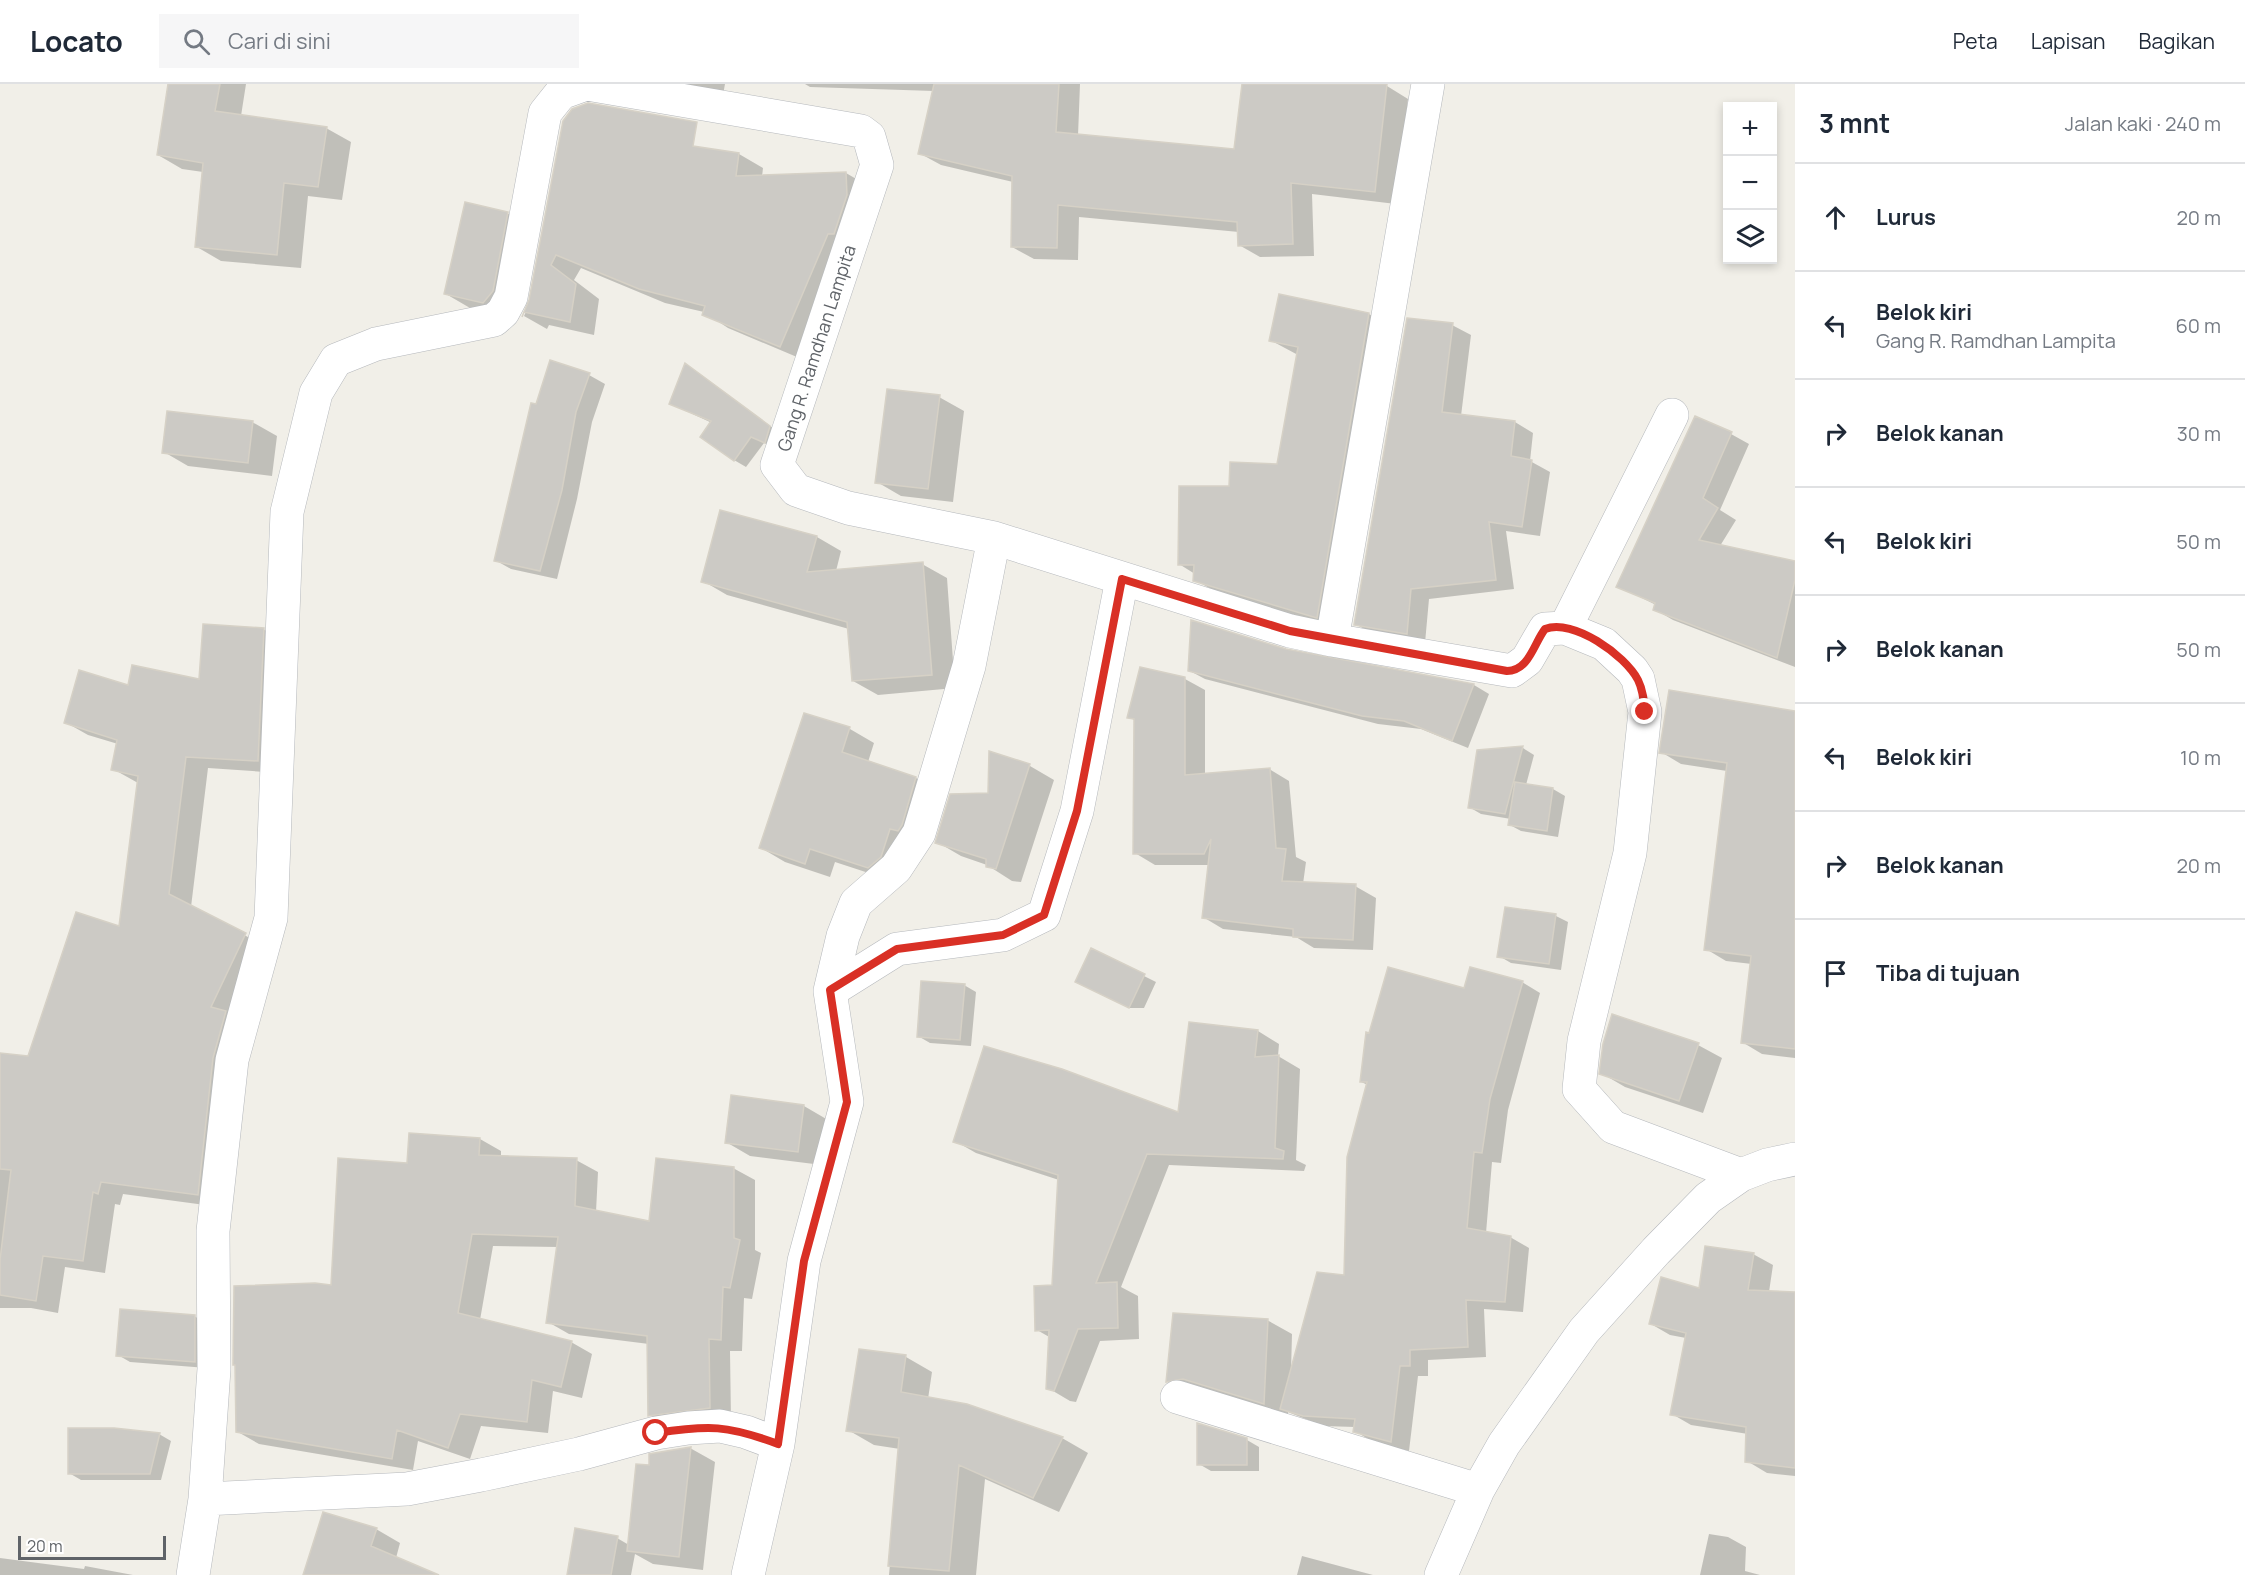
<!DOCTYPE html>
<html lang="id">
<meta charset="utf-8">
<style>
body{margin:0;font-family:Manrope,sans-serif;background:#f6f6f7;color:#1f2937}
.controls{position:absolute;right:18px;top:18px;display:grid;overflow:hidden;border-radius:0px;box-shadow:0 3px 9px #0003}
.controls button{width:54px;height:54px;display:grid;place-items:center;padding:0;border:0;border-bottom:2px solid #e0e1e3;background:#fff;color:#1f2937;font:30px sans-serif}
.scale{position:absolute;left:18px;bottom:15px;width:148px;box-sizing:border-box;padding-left:6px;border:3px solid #5f6368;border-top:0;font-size:16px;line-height:21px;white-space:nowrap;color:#5f6368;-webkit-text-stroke:4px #fff;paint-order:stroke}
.stop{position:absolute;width:18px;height:18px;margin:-14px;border:4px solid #d93025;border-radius:50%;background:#fff}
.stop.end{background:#d93025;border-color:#fff;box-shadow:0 2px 6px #0008}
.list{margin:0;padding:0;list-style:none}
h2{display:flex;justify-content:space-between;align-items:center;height:78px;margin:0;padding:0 24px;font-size:26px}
h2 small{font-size:20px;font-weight:400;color:#747a83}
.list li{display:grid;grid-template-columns:39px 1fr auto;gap:18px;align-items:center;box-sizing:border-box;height:108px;padding:0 24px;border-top:2px solid #e0e1e3}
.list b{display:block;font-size:22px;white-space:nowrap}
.list p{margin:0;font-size:20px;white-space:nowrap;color:#747a83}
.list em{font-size:20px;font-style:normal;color:#747a83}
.icon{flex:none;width:33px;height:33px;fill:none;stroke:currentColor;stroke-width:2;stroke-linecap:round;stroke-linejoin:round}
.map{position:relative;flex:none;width:1795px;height:1491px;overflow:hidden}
header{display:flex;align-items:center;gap:36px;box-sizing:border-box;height:84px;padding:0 30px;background:#fff;border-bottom:2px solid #e0e1e3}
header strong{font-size:28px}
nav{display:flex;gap:33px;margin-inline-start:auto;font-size:21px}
.search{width:420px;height:54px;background:#f6f6f7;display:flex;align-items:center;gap:15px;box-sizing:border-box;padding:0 21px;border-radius:0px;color:#747a83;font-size:22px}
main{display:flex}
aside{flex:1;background:#fff}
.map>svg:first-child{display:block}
.shadow{fill:#0003}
.building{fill:#cccac5;stroke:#d6d1c6;stroke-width:1.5}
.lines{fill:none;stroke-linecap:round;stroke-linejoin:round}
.minor-casing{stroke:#b5b8bc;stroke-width:34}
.minor{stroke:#fff;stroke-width:33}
.route{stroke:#d93025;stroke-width:8}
.labels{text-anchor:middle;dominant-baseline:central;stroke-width:4.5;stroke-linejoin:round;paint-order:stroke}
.street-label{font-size:18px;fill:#5f6368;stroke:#fff}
</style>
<header>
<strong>Locato</strong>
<div class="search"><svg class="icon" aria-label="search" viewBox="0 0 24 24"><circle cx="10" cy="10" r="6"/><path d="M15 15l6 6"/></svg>Cari di sini</div>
<nav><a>Peta</a><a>Lapisan</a><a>Bagikan</a></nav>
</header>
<main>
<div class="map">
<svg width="1795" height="1491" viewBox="0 0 1795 1491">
<rect width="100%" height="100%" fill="#f1efe8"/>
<path class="shadow" d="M170,0H246L241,32L326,44L351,58L342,116L308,112L301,184L221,177L197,163L203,88L182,85L158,71Z
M663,0H725L723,11Z
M805,0H1080L1078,52L1236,67L1243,0H1367L1387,2L1408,15L1396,120L1312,110L1314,172L1260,173L1239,161V148L1079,133L1078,176L1034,175L1012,163L1013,98L941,81L919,69L934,7L810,3Z
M563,42L739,70L763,84L762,93L846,89L870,103L804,276L728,244L704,228L665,219L581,184L574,196L599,215L594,251L549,241L547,245L524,232L531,217Z
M507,129L531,143L508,232L470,224L446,210Z
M1280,212L1369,230L1391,243L1339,545L1218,509L1195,496V490L1179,480L1230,403L1278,381L1298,271L1270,256Z
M1452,241L1471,251L1461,332L1515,338L1533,349L1530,377L1550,388L1540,452L1506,447L1514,505L1429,515L1425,559L1374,550L1355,540Z
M697,288L781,350L777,364L764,359L746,383L734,376L712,339L671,320Z
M589,291L605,300L592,338L577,415L557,495L511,485L495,476L537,321Z
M939,313L964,327L953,418L901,412L877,398Z
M252,338L277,352L272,392L188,382L164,368Z
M1731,350L1749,360L1720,426L1736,436L1720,462L1795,479V583L1673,536L1654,525L1656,521L1618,502Z
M722,428L817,453L841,467L836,487L922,480L947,494L955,604L878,611L853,597L849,545L727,511L703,497Z
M263,545L285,558L280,689L208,684L191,823L267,863L220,1123L123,1110L120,1121L115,1120L105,1189L65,1183L58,1229L31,1224H0V970L29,974L120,844L138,699L113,685L118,660L88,651L65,638L129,603L200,596Z
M1286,567L1474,601L1489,610L1468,664L1421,645L1378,640L1205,595L1190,587Z
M1185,595L1205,606V691L1269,685L1289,697L1296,773L1306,778L1303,800L1355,802L1376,814L1373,866L1314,864L1296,853L1223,845L1203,833L1210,781H1155L1135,769L1136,637L1129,633Z
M1795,629V974L1762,970L1742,958L1752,880L1726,877L1706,865L1727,687L1681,680L1661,668Z
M805,631L850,645L874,659L868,678L916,694L940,708L893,797L835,778L830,793L785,778L761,764Z
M1523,664L1534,671L1526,701L1553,705L1565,712L1558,753L1521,747L1510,741L1511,735L1481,730L1469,723L1478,668Z
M990,669L1030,682L1054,696L1021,798L1012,797L987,781L961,772L937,758L989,710Z
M1506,824L1556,832L1568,838L1561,886L1511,879L1499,872Z
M1092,866L1156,898L1144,924H1130L1077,898Z
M1522,898L1540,909L1508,1026L1501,1079L1492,1078L1486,1149L1510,1153L1529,1164L1523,1228L1484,1225L1486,1273L1428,1276V1292H1418L1409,1367L1373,1358L1355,1347V1343L1323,1342L1288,1328V1333L1192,1311L1168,1297L1267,1236L1292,1250L1291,1288L1346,1193L1368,1001L1361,998L1465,906Z
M964,901L976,908L971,962L930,959L918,952Z
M1258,947L1279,960L1278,972L1300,985L1296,1076L1306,1081L1304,1087L1169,1081L1121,1203L1138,1212L1139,1255L1100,1257L1076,1318L1070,1317L1048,1304L1051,1254L1037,1246L1053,1202L1059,1096L976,1069L955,1057L1179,1030Z
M1698,961L1722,974L1703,1029L1625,1003L1601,989Z
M804,1022L828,1036L822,1081L750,1072L726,1058Z
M410,1050L480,1055L501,1067V1073L576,1076L598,1088L596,1128L651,1139L733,1084L755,1096V1166L761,1169L752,1215L744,1214L742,1267H730L731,1336L671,1343L650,1331L649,1260L569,1250L548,1238L558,1163L493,1162L480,1236L571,1258L592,1270L582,1314L553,1307L548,1349L481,1342L470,1375L418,1357L413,1386L259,1360L238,1348L332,1203L408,1080Z
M1753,1170L1773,1181L1753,1316L1795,1320V1392L1767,1389L1747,1377L1748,1350L1691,1341L1672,1330L1686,1254L1670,1251L1651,1240Z
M194,1232L206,1239L207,1284L130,1278L118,1271Z
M860,1267L906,1273L932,1288L928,1315L1062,1354L1088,1369L1059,1428L985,1395L976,1491H889L900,1365L874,1361L848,1346Z
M159,1350L171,1357L161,1396H81L69,1389Z
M1247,1356L1259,1363V1387H1211L1199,1380Z
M690,1364L715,1378L703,1486L653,1480L635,1470L631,1491H568L617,1454L629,1461L650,1383Z
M376,1445L400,1459L396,1474L438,1491H304Z
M1709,1450L1728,1453L1746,1463L1745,1487L1760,1491H1700Z
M1302,1472L1373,1491H1297Z
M0,1474L84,1485L85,1482L133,1491H0Z"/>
<path class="building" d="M168,0H220L215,27L327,43L318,103L284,99L277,171L195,163L203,79L157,71Z
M934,0H1059L1056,48L1234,65L1242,0H1387L1375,108L1291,99L1293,160L1238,162L1237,138L1058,121L1057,164L1011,163L1012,92L918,70Z
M588,19L697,38L693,62L739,69L736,92L846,88L847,111L834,150H828L780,263L702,231L705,222L639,205L556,171L551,181L576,200L570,238L524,228L522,233L529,216L563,37L572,25Z
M465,118L508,128L493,207L483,219L444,210Z
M1279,210L1369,229L1317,534L1193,497L1194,481H1178L1179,402H1229L1230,378L1277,380L1298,263L1269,257Z
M1407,234L1453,239L1442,328L1515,337L1511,372L1532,376L1522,443L1489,438L1496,496L1411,505L1407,550L1354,541Z
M550,276L590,289L576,328L562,406L540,487L494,477L531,319L536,320Z
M685,279L770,342L765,359L751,353L734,377L700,353L711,337L669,320Z
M887,305L940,311L928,405L875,399Z
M167,327L253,337L248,379L162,369Z
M1695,332L1732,348L1703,414L1718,424L1699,456L1795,477V496L1777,574L1653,526L1655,519L1616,503Z
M720,426L817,452L807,488L923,478L932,591L852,597L847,538L701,498Z
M1191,536L1286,565L1474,600L1452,657L1404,637L1362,632L1188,587Z
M203,540L264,544L258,677L186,673L169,810L246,849L211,923L226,927L213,974L198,1111L101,1098L98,1110L93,1108L83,1177L43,1172L36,1217L0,1211V1176L11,1086L0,1085V969L28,972L76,828L119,842L138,692L111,686L117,656L64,639L79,586L128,601L132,581L199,595Z
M1140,583L1185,593V691L1270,684L1276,764L1286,765L1282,797L1356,800L1353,856L1293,853V845L1202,834L1211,755L1204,770H1133L1134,635L1127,634Z
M1669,606L1795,627V965L1741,959L1751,872L1704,866L1727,679L1659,669Z
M804,629L850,643L842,668L916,693L902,741L898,747L890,745L881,773L868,784L810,765L805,780L759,764Z
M1523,662L1505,730L1468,724L1477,666Z
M989,667L1030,680L996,785L986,783V775L935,759L950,710L988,709Z
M1515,698L1553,704L1547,747L1508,741Z
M1505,823L1556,830L1549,880L1497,873Z
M1091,864L1145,890L1129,924L1075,898Z
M1388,883L1464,904L1470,883L1523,897L1490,1015L1482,1069L1474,1068L1467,1144L1511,1152L1505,1218L1466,1216L1468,1263L1410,1266V1282H1400L1391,1358L1353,1348L1355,1335L1303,1332L1280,1325L1317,1188L1344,1191L1347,1073L1367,998H1360L1366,948L1369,949Z
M921,897L965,900L960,956L917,953Z
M1612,930L1699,959L1679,1017L1599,990L1603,960Z
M1189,938L1258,946L1255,973L1279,971L1275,1064L1284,1067L1283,1075L1147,1070L1096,1199L1117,1198L1118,1244L1078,1245L1054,1307L1046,1305L1049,1246L1035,1247L1034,1202L1052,1201L1058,1091L953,1058L984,962L1062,985L1178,1028Z
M731,1011L804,1021L798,1068L725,1059Z
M409,1049L480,1054L479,1071L577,1074L575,1122L649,1137L656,1074L734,1083V1154L740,1156L730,1204L723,1203L721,1256L709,1255L710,1324L648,1332L647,1252L546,1239L558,1153L472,1150L458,1229L572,1257L561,1303L532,1296L527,1338L460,1330L448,1364L397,1346L392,1375L236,1348L235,1281H233L234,1202L315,1199L331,1201L338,1074L407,1079Z
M1705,1162L1754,1169L1748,1206L1795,1208V1384L1745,1378L1746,1343L1670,1331L1686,1249L1649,1240L1661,1193L1699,1204Z
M120,1225L195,1231V1278L116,1272Z
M1173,1229L1268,1235L1264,1320L1183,1295L1166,1298Z
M859,1265L906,1271L901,1308L967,1320L1063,1353L1033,1414L959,1381L949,1487L888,1482L899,1354L846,1347Z
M1197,1339L1247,1354V1381H1197Z
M68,1344H114L160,1349L150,1390H68Z
M691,1363L679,1473L627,1467L636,1380L649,1381V1370Z
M323,1428L377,1444L371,1462L439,1491H303Z
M575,1444L618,1452L611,1491H567Z"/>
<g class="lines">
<defs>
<path id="minor" d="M587,0L861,47L869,53L877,81L777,381L796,406L848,424L994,454L1290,547L1332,556L1428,0
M1565,544L1672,331
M1332,556L1512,587L1527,576L1545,545L1565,544L1604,560L1632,586L1638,595L1645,628L1630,769L1584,957L1579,1005L1613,1043L1741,1091
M830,907L897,865L1003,851L1044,831L1077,727L1122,495
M1177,1313L1478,1406
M205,1415L407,1405L481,1391L579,1370L656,1349L688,1344L720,1342L746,1348L778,1360
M193,1491L205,1415L214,1285L213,1147L232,976L271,834L287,428L316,309L336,276L376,260L494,236L503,228L511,213L545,29L561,9L586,0
M748,1491L778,1360L804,1177L847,1018L830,907L843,852L856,819L896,784L919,749L969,582L994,454
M1441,1491L1478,1406L1504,1360L1584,1247L1656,1167L1708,1114L1741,1091L1767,1081L1795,1075"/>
</defs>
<use href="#minor" class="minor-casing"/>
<use href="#minor" class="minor"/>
</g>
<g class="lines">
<path class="route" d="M656,1349C709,1341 727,1341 778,1360L804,1177L847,1018L830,906L897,865L1003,851L1044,831L1077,727L1122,495L1290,547L1507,587C1529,587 1534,559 1545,545C1573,534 1625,571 1638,596C1643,606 1644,617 1645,628"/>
</g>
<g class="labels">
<g class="street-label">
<text transform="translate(816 264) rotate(-72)">Gang R. Ramdhan Lampita</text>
</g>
</g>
</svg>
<div class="controls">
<button>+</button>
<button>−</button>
<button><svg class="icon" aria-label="layers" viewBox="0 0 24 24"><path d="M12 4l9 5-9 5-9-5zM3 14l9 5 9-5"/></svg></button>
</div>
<div class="scale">20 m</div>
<div class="stop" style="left:656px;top:1349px"></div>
<div class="stop end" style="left:1645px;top:628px"></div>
</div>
<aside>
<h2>3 mnt<small>Jalan kaki · 240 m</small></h2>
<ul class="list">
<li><svg class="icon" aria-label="ahead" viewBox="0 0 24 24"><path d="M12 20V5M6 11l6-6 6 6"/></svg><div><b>Lurus</b></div><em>20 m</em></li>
<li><svg class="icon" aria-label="left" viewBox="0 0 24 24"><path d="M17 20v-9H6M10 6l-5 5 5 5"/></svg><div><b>Belok kiri</b><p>Gang R. Ramdhan Lampita</p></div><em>60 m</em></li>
<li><svg class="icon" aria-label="right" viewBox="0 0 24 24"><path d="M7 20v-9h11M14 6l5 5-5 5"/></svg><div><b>Belok kanan</b></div><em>30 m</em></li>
<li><svg class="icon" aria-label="left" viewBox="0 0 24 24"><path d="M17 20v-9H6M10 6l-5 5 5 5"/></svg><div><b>Belok kiri</b></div><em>50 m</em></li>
<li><svg class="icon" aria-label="right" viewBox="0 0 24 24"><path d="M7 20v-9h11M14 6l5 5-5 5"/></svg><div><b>Belok kanan</b></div><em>50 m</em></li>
<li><svg class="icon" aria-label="left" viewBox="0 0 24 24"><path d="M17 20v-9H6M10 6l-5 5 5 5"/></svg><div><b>Belok kiri</b></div><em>10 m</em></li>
<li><svg class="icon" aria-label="right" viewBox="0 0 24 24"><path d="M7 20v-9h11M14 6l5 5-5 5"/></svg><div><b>Belok kanan</b></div><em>20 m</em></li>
<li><svg class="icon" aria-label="arrive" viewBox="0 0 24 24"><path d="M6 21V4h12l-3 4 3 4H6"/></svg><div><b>Tiba di tujuan</b></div></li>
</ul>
</aside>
</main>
